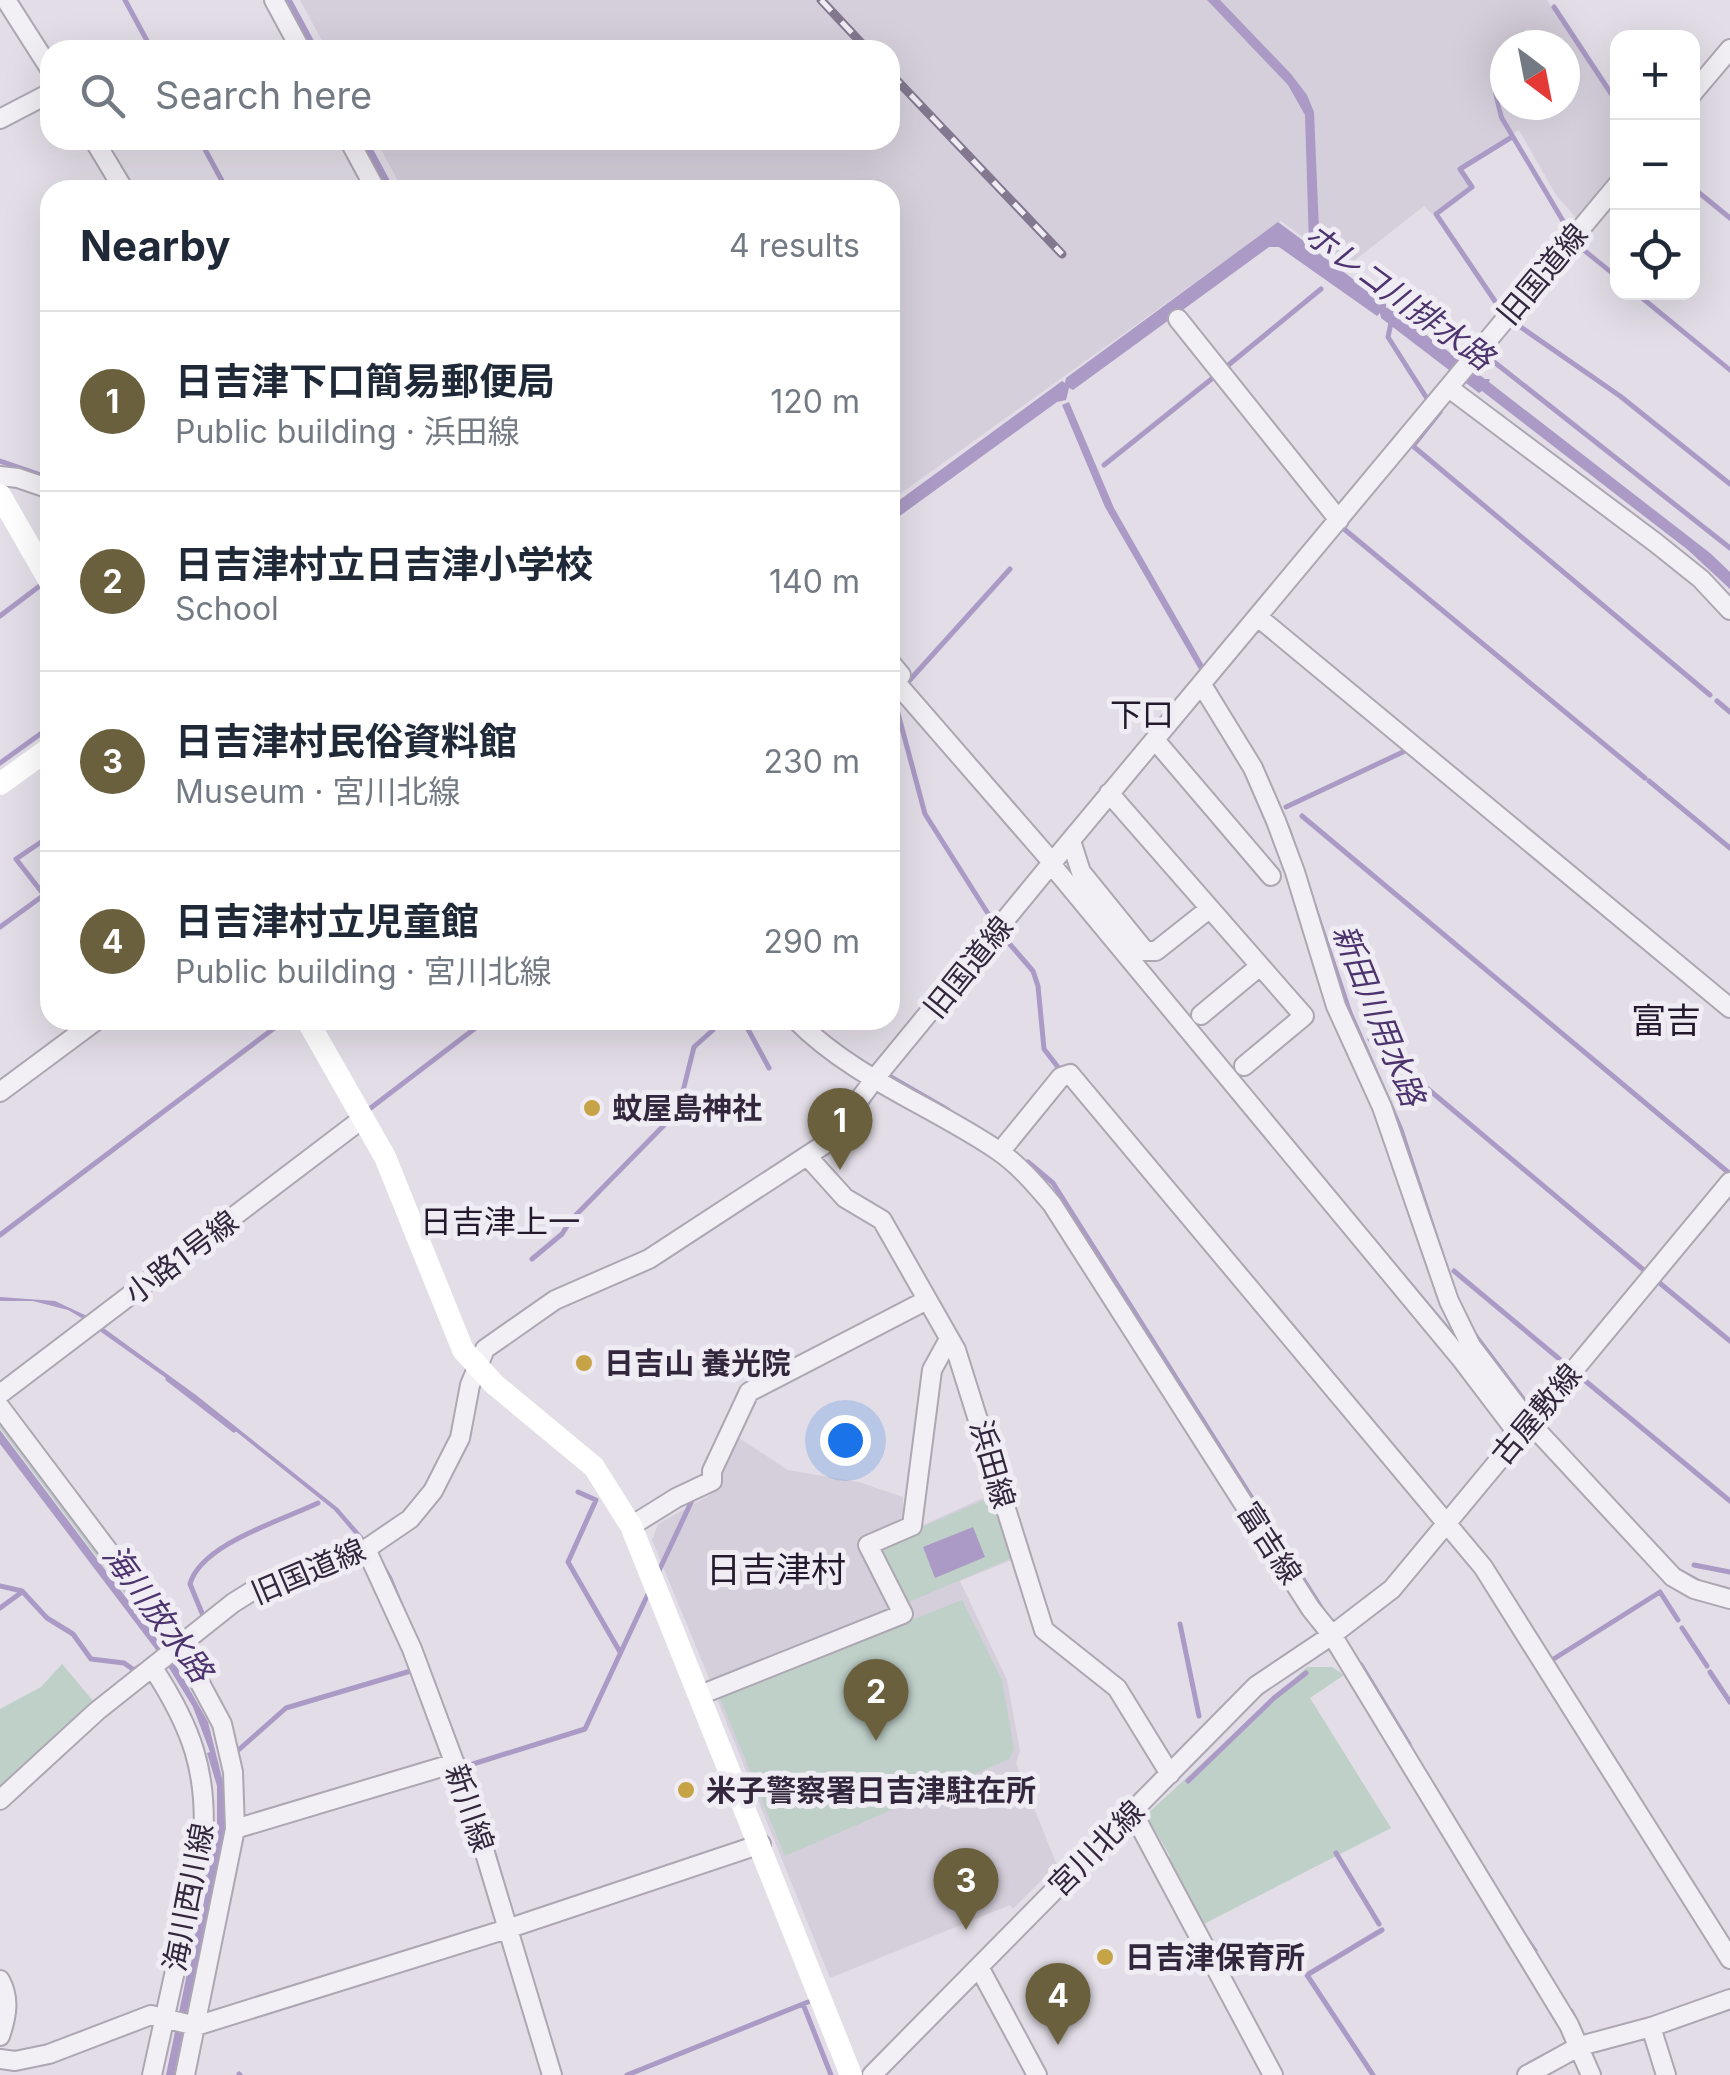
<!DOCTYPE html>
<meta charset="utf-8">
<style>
body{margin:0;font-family:Inter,"Noto Sans JP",sans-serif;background:#f6f6f7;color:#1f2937}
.controls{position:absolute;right:30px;top:30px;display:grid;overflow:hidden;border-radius:20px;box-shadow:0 10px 40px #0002}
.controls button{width:90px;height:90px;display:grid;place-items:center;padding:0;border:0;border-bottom:2px solid #e0e1e3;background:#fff;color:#1f2937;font:50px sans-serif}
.compass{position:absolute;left:1490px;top:30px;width:90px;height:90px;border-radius:50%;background:#fff;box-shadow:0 10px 40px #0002;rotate:148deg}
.you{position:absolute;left:845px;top:1440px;width:35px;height:35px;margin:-25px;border:8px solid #fff;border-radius:50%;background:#1a73e8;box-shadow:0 0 0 15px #1a73e833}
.badge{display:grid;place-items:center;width:65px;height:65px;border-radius:50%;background:#6a603e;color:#fff;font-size:32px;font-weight:700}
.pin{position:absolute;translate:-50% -82px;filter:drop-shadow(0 2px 5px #0008)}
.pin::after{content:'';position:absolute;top:52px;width:35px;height:30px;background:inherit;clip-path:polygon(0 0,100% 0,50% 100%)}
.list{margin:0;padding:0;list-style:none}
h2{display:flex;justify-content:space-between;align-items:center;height:130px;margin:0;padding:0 40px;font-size:42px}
h2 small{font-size:32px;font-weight:400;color:#747a83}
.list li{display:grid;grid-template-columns:65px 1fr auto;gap:30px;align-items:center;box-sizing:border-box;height:180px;padding:0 40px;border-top:2px solid #e0e1e3}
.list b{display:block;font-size:38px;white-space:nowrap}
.list p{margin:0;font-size:32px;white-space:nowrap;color:#747a83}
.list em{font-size:32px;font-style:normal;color:#747a83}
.icon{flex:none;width:55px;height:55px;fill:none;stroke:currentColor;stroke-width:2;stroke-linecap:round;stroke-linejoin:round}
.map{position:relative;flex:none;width:1730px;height:2075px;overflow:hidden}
.search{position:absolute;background:#fff;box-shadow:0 10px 40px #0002;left:40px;top:40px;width:860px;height:110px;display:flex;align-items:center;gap:25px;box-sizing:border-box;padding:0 35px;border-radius:30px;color:#747a83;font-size:38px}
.panel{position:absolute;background:#fff;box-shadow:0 10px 40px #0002;left:40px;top:180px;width:860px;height:850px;border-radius:30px}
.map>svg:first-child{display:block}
.built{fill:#d5cfdb;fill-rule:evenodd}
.green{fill:#bfd0c9}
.water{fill:#aa9ac5}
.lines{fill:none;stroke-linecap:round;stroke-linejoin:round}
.stream{stroke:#aa9ac5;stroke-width:5}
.street-casing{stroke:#ada6b3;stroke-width:22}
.street{stroke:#f2f0f5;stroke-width:18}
.secondary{stroke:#fff;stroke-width:22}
.rail-casing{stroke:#83788f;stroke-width:9}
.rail{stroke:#f0ecf4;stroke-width:5;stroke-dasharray:15;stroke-linecap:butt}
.poi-dot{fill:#c6a347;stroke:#f0ecf4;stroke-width:4}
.labels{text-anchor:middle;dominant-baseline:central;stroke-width:10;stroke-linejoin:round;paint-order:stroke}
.street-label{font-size:30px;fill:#32273c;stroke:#f0ecf4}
.poi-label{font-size:30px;font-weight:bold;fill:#32273c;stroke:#f0ecf4;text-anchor:start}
.water-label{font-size:32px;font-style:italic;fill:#4d346e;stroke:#f0ecf4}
.neighbourhood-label{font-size:32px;fill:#241a2d;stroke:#f0ecf4}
.quarter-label{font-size:35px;fill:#241a2d;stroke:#f0ecf4}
</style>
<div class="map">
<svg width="1730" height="2075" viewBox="0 0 1730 2075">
<rect width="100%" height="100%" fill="#e2dde6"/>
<path class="built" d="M300,0H1547L1617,106V168L1577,219L1556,195L1519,130L1458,168L1469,186L1432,214L1424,206L1345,268L1281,221L890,501V190H403L376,140H890V50H327ZM1505,45H1565V105H1505Z
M736,1436L788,1470L859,1482L903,1497V1518L860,1539L894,1609L711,1683L652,1540L658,1524L710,1495L723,1472Z
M996,1492L1014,1559L960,1581L1007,1680L1020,1751L1016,1763L1057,1865L1013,1909L1010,1905L830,1978L715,1694L906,1617L877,1546Z"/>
<path class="green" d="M0,1418L169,1642L166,1649L0,1428Z
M993,1496L1012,1558L902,1605L878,1546Z
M962,1600L1002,1680L1014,1749L1009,1759L785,1856L719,1696Z
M62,1664L94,1702L0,1791V1709L41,1687Z
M1307,1667H1332L1344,1675L1310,1698L1391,1828L1200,1926L1167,1864L1170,1856L1146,1815Z"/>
<path class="water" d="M280,0H292L319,50H307Z
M1207,0H1220L1291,74L1307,95L1314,112L1320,254L1386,304V308L1389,307L1485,379H1490L1489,382L1710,553L1730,572V589L1688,550L1482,391L1479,393L1381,318L1380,313L1377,316L1279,247H1269L1073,390L1069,388L1066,400L1057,402L890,523V507L1062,381L1065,383L1066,378L1278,222L1309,245L1305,115L1288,85Z
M1505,62L1497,94L1504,117L1579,243L1617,274V280L1575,246L1499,118L1493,93L1498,74Z
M355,140H368L395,190H382Z
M1632,293H1640L1730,367V373Z
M1069,402L1114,508L1268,778L1291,829L1352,1011L1403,1128L1461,1306L1475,1331L1549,1429L1677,1567L1716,1588L1680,1577L1592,1485L1472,1340L1355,1037L1318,927L1211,690L1105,507L1062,405Z
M1063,867L1596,1502L1593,1505L1527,1434Z
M0,1297L55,1301L87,1316L196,1395L338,1508L379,1555L392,1577L423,1652L484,1811L561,2075H557L376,1559L334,1510L194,1398L80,1317L68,1310L33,1301H0Z
M0,1430L173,1660L208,1722L223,1782L225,1805L224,1835L174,2075H166L217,1829V1786L207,1753L210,1752L193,1707L166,1663L0,1444Z
M973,1527L985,1557L935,1578L923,1547Z"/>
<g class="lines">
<path class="stream" d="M125,0L152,50
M1554,7L1618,104
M202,144L227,190
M1692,187L1730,218
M1395,293L1474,344
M1501,310L1436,214L1472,187L1460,169L1512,137
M1392,318L1388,337L1428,400L1440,412L1413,446L1710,695
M1512,321L1620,396L1730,484
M1484,354L1730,548
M1226,367L1321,289
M0,461L50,478
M1104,465L1214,377
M1344,529L1645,778
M0,616L41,585
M908,682L1010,569
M892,691L925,814L994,923
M1717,701L1730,712
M0,763L50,727
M1649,781L1730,848
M1286,807L1405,751
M1302,816L1729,1173
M0,927L44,895L16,859L50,836
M1001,934L1033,971L1038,986L1044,1049L1061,1071
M743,1020L769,1068
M1370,1039L1402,1065
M884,1073L948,1110
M1409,1073L1646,1272
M368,1110L486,1020
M1028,1162L1053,1183L1322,1609
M0,1235L285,1020
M532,1259L562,1234L571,1220L678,1111L694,1047L713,1030L715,1020
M1454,1271L1569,1367
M1656,1280L1730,1341
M1577,1374L1730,1501
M168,1379L234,1430
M578,1492L596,1500L568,1562L620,1652
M1694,1565L1730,1572
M657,1575L695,1494
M0,1586L22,1591L47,1618L73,1634L91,1659L124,1663L134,1670L139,1667
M0,1608L22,1592
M204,1618L190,1584C201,1544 283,1520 318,1503
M1180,1624L1199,1716
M1682,1628L1707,1666
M1552,1660L1660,1592L1678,1620
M1361,1665L1409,1744
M1710,1672L1730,1702
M235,1753L286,1708L414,1670
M473,1764L585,1729L648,1594
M1188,1781L1274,1698L1306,1673
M1336,1853L1379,1924
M1526,1938L1535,1951
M803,2004L831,2075
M1571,2011L1574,2017
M239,2074L240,2075
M627,2075L808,2002
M1373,2075L1307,1975L1382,1930"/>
<defs>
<path id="street" d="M6,0L50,69
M274,0L301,50
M1692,94L1730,49
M0,119L50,93
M94,140L124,190
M349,140L376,190
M1178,319L1339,520
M1449,388L1656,543L1701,579L1730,610
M0,476L18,478L50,489
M1258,617L1730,1008
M890,662L901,675L895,683
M890,682L899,686L1052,862
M1202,685L1253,768L1276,821L1295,872L1336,1006L1382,1107L1449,1301L1471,1346L1529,1422L1673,1577L1694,1589L1730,1599
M1155,740L1271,876
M1109,793L1304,1016L1244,1066
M1071,841L1081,872L1145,951H1156L1209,909
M1051,864L1462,1360L1519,1435
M1201,1015L1260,966
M796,1020C852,1077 932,1106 997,1150C1018,1164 1036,1185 1052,1204L1311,1609L1332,1635L1569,2025L1591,2075
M0,1092L97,1020
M1000,1152L1061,1077L1070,1074L1483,1567L1730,1959
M808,1157L845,1198L882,1220L956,1350L1044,1630L1117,1688L1170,1774
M0,1394L362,1119
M0,1407L180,1646L222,1724L233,1772L235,1829L185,2075
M631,1526L676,1498L712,1481V1471L749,1392L925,1301
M366,1549L412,1649L472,1810L552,2075
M700,1695L903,1614L868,1545L912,1526L932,1370L949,1339
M0,1800L97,1711L233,1603L265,1583L366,1549L410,1519L433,1491L460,1438L470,1385L485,1349L555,1300L649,1259L828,1142L876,1077L1051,864L1618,184
M1132,1811L1273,2075
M235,1829L455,1763
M979,1967L1037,2075
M0,1980C10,1998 7,2016 0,2036
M1651,2027L1666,2075
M0,2059L15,2061L49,2054L151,2015L196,2026L510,1928L761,1844
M152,2075L203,1844C208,1772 192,1728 153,1668
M872,2075L1256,1686L1332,1635L1392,1589L1730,1182
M1527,2075L1580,2046L1651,2027L1730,1999"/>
</defs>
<use href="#street" class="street-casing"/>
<use href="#street" class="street"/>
<path class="secondary" d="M0,495L50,582
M0,784L50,748
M307,1020L385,1157L463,1350L494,1384L594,1467L631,1526L851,2075"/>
<defs>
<path id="rail" d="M821,0L868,50
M890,73L1062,254"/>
</defs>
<use href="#rail" class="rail-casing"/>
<use href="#rail" class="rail"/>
</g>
<g class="poi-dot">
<circle cx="592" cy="1108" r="10"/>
<circle cx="584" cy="1363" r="10"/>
<circle cx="686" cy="1790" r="10"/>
<circle cx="1105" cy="1957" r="10"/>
</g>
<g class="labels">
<g class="street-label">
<text transform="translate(1542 274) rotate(-50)">旧国道線</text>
<text transform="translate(968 967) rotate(-51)">旧国道線</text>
<text transform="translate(181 1257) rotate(-37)">小路1号線</text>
<text transform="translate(1536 1414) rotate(-50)">古屋敷線</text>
<text transform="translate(993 1464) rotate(74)">浜田線</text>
<text transform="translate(1270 1543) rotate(57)">富吉線</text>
<text transform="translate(308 1571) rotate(-23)">旧国道線</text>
<text transform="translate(470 1808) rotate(71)">新川線</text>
<text transform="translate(1096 1848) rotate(-45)">宮川北線</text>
<text transform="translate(188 1897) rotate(-79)">海川西川線</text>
</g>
<g class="poi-label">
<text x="612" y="1108">蚊屋島神社</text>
<text x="604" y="1363">日吉山 養光院</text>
<text x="706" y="1790">米子警察署日吉津駐在所</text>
<text x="1125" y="1957">日吉津保育所</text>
</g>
<g class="water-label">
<text transform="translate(1399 296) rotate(36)">ホレコ川排水路</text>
<text transform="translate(1379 1015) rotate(68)">新田川用水路</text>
<text transform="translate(158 1613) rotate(54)">海川放水路</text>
</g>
<g class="neighbourhood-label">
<text x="1142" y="714">下口</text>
<text x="500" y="1221">日吉津上一</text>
</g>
<g class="quarter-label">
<text x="1666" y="1020">富吉</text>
<text x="776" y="1569">日吉津村</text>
</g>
</g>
</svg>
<div class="controls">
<button>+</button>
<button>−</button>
<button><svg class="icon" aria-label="locate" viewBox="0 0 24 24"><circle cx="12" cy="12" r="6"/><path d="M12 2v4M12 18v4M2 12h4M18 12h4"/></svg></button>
</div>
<svg class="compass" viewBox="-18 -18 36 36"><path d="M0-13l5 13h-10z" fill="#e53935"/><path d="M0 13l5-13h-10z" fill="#747a83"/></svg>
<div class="you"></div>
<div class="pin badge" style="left:840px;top:1170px">1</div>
<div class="pin badge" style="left:876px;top:1741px">2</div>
<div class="pin badge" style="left:966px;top:1930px">3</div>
<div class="pin badge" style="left:1058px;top:2045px">4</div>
<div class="search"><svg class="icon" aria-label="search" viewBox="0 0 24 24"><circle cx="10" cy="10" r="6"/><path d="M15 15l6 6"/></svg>Search here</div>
<section class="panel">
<h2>Nearby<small>4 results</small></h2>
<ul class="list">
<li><span class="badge">1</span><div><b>日吉津下口簡易郵便局</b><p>Public building · 浜田線</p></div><em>120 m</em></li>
<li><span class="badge">2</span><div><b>日吉津村立日吉津小学校</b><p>School</p></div><em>140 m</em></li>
<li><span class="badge">3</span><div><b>日吉津村民俗資料館</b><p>Museum · 宮川北線</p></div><em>230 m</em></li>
<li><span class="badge">4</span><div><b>日吉津村立児童館</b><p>Public building · 宮川北線</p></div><em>290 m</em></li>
</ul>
</section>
</div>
